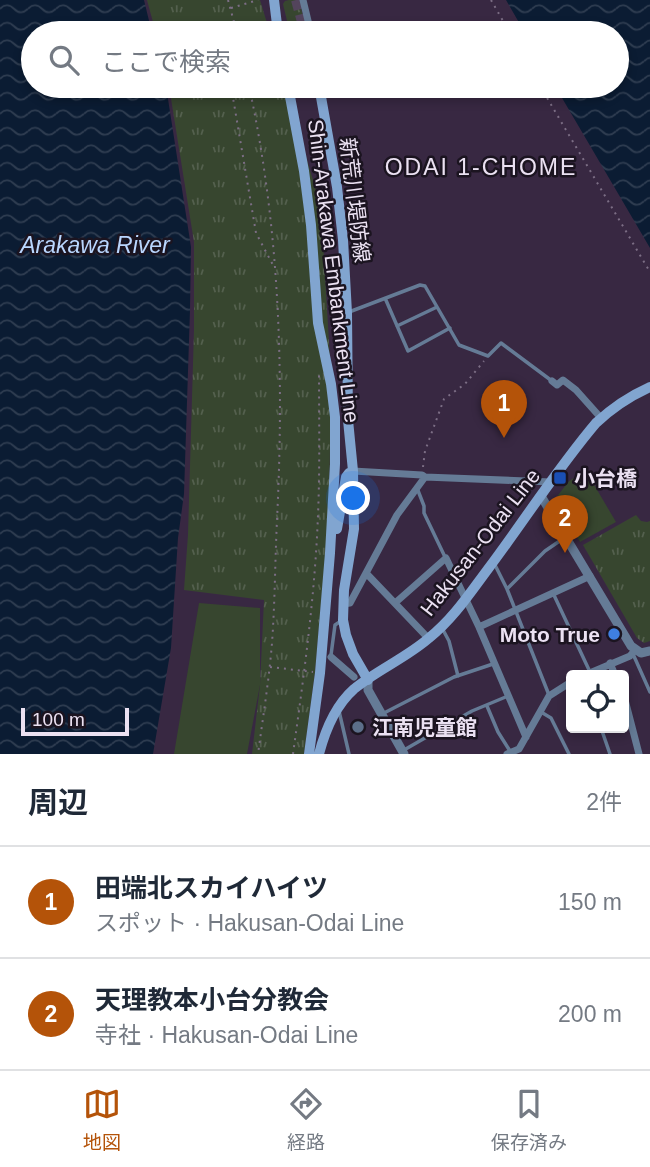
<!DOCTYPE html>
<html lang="ja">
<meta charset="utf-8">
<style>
body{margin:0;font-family:Helvetica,"Noto Sans JP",sans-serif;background:#f2f2f3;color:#1f2937}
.controls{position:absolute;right:21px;bottom:21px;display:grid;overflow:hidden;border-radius:7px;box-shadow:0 4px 10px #0003}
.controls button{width:63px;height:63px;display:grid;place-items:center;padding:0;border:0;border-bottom:2px solid #e0e1e3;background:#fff;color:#1f2937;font:35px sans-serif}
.scale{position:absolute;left:21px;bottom:18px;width:108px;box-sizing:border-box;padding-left:7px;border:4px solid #ebe1f2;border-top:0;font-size:19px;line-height:24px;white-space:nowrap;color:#ebe1f2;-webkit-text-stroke:5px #1b1420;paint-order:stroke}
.you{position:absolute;left:354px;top:499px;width:24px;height:24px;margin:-18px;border:5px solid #fff;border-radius:50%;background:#1a73e8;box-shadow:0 0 0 10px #1a73e833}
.badge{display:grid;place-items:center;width:46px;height:46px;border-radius:50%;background:#b45309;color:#fff;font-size:23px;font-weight:700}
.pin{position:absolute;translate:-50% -58px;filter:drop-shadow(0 2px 4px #0008)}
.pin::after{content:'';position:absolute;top:37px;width:24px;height:21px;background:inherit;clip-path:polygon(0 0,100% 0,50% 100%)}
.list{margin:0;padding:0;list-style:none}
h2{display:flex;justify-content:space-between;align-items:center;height:91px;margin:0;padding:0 28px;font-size:30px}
h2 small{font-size:23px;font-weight:400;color:#747a83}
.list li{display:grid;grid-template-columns:46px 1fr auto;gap:21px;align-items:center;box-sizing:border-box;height:112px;padding:0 28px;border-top:2px solid #e0e1e3}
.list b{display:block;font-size:26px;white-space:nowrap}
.list p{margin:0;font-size:23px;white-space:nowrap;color:#747a83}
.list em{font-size:23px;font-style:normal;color:#747a83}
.icon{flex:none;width:38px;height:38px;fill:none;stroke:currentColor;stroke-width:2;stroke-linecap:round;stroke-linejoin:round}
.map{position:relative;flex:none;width:650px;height:754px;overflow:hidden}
.search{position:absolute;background:#fff;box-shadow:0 4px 10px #0003;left:21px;right:21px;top:21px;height:77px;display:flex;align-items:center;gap:18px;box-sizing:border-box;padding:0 24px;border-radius:38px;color:#747a83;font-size:26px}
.sheet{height:315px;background:#fff}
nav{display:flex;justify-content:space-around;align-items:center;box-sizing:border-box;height:98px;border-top:2px solid #e0e1e3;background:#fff;font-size:19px;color:#747a83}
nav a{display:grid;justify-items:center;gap:4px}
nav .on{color:#b45309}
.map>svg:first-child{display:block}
.grass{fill:url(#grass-tufts)}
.pitch{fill:#37462f}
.water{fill:url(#water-waves)}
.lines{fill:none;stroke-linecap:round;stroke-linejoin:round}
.secondary-tunnel{stroke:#53445c;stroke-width:10;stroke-dasharray:10 5;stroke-linecap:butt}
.path{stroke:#7c6e85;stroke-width:2;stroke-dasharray:2 5;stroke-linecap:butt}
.service{stroke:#657b96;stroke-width:3.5}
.minor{stroke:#657b96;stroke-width:7}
.tertiary{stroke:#657b96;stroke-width:9}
.secondary{stroke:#81a5d0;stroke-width:10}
.transit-dot{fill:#1a4fb4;stroke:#1b1420;stroke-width:2.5}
.shop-dot{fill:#3f7fe0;stroke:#1b1420;stroke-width:2.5}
.service-dot{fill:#5c6f8a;stroke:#1b1420;stroke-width:2.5}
.labels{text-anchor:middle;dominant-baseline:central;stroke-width:5;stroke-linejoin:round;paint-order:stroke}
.street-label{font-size:21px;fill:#ebe1f2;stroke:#1b1420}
.poi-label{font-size:21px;font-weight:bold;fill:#ebe1f2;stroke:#1b1420;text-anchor:start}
.neighbourhood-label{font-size:23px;letter-spacing:2px;fill:#ebe1f2;stroke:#1b1420}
.water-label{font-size:23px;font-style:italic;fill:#b9d6fe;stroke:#1b1420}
</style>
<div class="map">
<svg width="650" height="754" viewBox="0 0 650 754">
<defs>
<pattern id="grass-tufts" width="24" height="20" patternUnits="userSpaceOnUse" patternTransform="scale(1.75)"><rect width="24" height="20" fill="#37462f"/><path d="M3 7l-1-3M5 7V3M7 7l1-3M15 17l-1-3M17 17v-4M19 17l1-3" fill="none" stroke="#54604e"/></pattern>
<pattern id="water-waves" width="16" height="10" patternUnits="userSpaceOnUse" patternTransform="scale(1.75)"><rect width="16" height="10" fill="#0b1c33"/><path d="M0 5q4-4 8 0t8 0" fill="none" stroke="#2f3d51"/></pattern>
</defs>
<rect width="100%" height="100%" fill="#382842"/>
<path class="grass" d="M147,0H260L270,33H156Z
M289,0H299L307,33H290L283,4L285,1Z
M169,86H285L321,207L331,376L329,516L315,672L304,754H252L260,685L264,600L184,590L188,535L194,330V242Z
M636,515L641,521L647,522L650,521V641L644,643L637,638L583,545Z"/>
<path class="pitch" d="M586,471L616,522L580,542L555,499L569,481Z
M199,603L260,608V685L247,754H174Z"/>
<path class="water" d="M0,0H144L152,33H33V86H166L191,247L190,310L184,494L178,538L171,648L153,754H0Z
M506,0H650V248L555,86H617V33H525Z"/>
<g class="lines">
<path class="secondary-tunnel" d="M296,0L305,33"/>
<path class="path" d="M228,0L237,33
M491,0L510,33
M231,8L258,0
M231,86L256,233L274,267
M249,86C280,229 284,374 277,520C275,561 275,602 272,643C269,680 263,717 258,754
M540,86L650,272
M423,467L425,451L444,399L465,384L484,361
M270,667L313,672
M293,754C304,675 315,595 318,515C320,467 319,419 319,371"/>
<path class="service" d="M385,298L408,351L450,328
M349,312L420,285L425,286L459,345L488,356L501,343L552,381
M397,326L437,307
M417,488L424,506V513L445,557
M494,563L507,589L549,695
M508,588L545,551L564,538
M553,593L590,672
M442,628L449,641L458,676
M633,654L650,692
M331,655L335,625L341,621
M487,706L498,732L510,751
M339,711L349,754
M541,712L551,718L569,754
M384,713L454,677L493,664
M601,728L610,754
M404,750L472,711L508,696"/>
<path class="minor" d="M303,0L311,33
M300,92L314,86
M552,381L557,385L563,380L576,390L601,418
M353,471L422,475L425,477L551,482
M366,573L429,639
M395,603L446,558L479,627L526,737
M343,604L350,603L397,515L425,477
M479,627L590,576
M331,657L354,677
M610,663L615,675
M585,675L630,656L635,650
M624,696L639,754
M507,754L519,749L549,696L571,682"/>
<path class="tertiary" d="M541,496L631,646L641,653L650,651
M368,680V690L404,754"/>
<path class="secondary" d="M274,0L278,33
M288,86L304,171L311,225L318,323L331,384L335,417V464L330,553L320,673L309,754
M321,97L337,187L343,240L347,313L348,420L353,471L354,529L344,590L343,620L346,635L353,654L368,680
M337,529L346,477L349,473L353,471
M319,754C325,731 336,705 354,689C377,670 406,658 429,638C453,619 470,593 488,569C524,521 557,469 596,423C612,408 630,396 650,387"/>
</g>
<rect class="transit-dot" x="553" y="471" width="14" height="14" rx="3.5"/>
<circle class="shop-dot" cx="614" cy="634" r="7"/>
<circle class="service-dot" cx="358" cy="727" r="7"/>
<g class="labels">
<g class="street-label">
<text transform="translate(355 200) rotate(83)">新荒川堤防線</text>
<text transform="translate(334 271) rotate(83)">Shin-Arakawa Embankment Line</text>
<text transform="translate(480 542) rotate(-52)">Hakusan-Odai Line</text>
</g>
<g class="poi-label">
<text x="574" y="478">小台橋</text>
<text x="600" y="634" text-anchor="end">Moto True</text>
<text x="372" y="727">江南児童館</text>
</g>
<g class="neighbourhood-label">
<text x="481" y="167">ODAI 1-CHOME</text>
</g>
<g class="water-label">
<text x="95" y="245">Arakawa River</text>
</g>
</g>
</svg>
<div class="controls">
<button><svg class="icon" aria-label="locate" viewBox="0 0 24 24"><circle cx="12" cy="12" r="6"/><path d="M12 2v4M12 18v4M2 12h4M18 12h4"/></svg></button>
</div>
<div class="scale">100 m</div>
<div class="you"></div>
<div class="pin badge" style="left:504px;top:438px">1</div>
<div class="pin badge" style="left:565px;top:553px">2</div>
<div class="search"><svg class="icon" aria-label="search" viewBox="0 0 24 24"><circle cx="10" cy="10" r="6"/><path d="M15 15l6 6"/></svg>ここで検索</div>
</div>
<section class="sheet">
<h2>周辺<small>2件</small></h2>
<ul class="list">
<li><span class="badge">1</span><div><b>田端北スカイハイツ</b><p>スポット · Hakusan-Odai Line</p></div><em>150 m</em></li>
<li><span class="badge">2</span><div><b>天理教本小台分教会</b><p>寺社 · Hakusan-Odai Line</p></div><em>200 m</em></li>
</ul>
</section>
<nav>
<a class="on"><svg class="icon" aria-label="map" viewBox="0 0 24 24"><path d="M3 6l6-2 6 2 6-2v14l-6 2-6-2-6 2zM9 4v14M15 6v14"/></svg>地図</a>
<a><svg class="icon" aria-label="directions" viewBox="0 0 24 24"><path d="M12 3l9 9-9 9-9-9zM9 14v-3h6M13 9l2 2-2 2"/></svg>経路</a>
<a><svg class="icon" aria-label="saved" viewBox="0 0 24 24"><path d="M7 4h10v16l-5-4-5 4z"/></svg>保存済み</a>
</nav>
